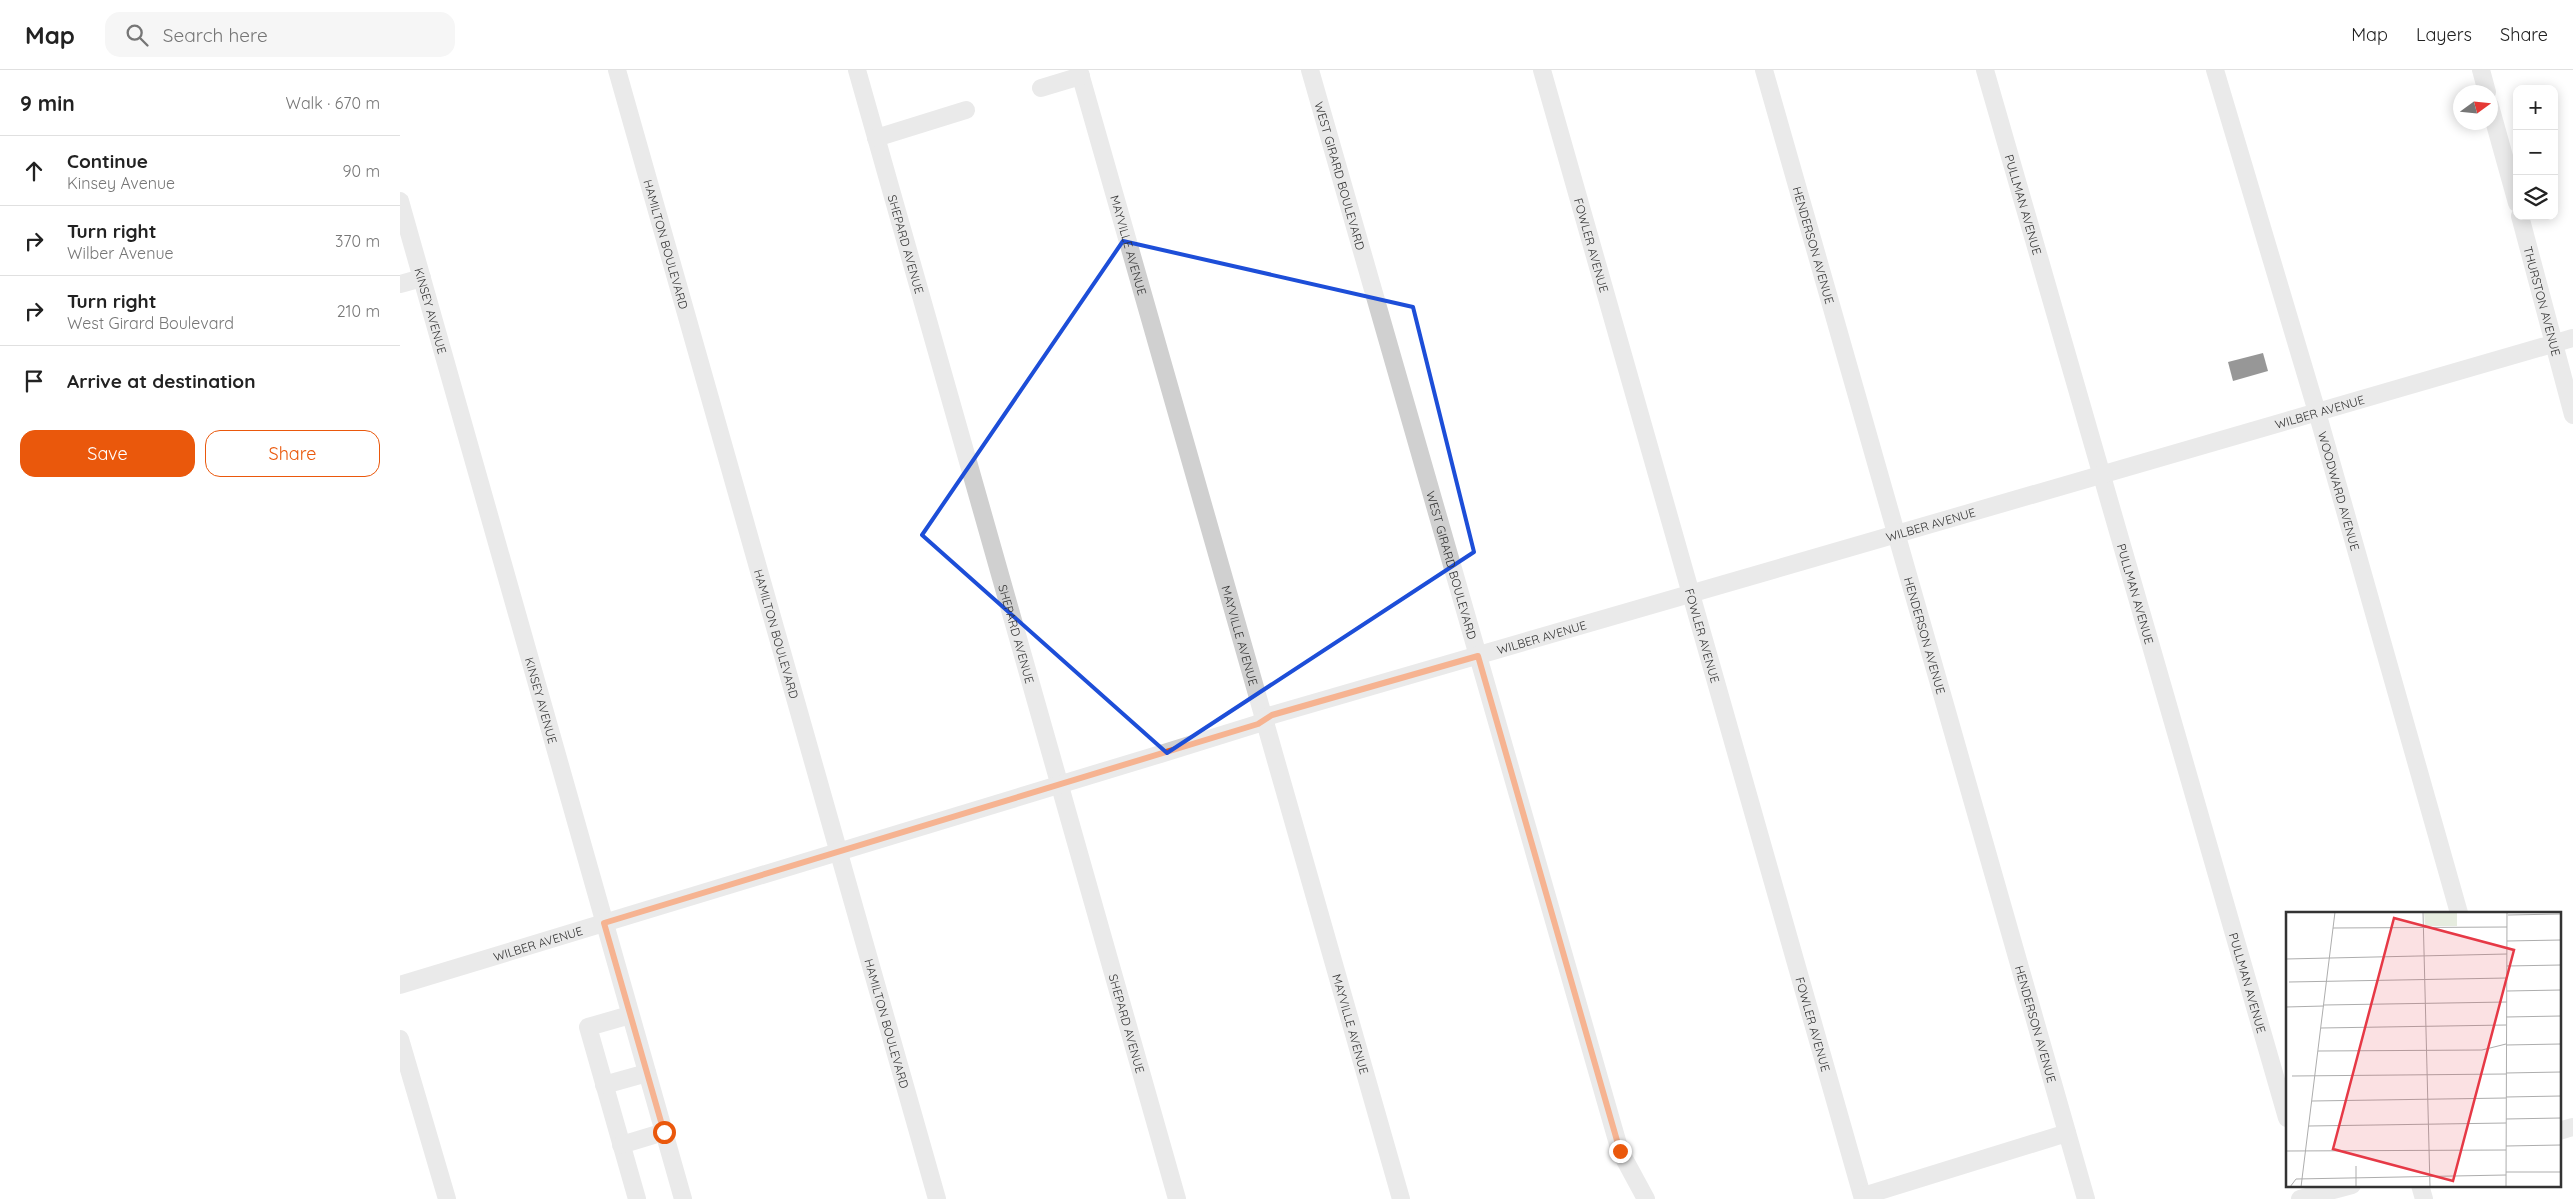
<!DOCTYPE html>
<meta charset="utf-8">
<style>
body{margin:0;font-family:Quicksand,sans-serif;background:#f6f6f6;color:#222}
.controls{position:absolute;right:15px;top:15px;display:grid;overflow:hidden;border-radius:10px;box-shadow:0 2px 12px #0003}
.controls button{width:45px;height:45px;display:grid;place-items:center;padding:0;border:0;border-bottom:1px solid #e0e0e0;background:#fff;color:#222;font:25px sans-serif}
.compass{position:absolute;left:2053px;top:15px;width:45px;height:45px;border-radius:50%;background:#fff;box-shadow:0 2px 12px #0003;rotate:75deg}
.stop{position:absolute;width:15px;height:15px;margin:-11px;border:4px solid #ea580c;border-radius:50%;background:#fff}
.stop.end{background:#ea580c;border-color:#fff;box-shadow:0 1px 5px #0008}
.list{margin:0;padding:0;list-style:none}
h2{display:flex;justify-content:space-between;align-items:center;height:65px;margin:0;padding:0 20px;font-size:21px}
h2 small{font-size:16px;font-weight:400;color:#767676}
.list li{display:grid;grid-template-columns:32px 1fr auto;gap:15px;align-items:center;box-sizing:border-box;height:70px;padding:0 20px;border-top:1px solid #e0e0e0}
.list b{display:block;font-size:19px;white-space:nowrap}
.list p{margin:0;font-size:16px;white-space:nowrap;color:#767676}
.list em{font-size:16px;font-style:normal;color:#767676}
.actions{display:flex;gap:10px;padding:15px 20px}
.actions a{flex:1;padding:11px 0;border:1px solid #ea580c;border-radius:15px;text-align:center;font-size:18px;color:#ea580c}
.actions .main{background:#ea580c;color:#fff}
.icon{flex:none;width:28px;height:28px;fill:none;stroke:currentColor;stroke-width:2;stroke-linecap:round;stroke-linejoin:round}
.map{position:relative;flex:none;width:2173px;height:1129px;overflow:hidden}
header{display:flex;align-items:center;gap:30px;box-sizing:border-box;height:70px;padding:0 25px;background:#fff;border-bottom:1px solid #e0e0e0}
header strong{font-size:24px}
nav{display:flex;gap:28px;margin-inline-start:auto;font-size:18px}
.search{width:350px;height:45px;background:#f6f6f6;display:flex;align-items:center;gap:12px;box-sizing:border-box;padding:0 18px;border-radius:15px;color:#767676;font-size:19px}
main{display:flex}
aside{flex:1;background:#fff}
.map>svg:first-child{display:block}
.building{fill:#1a1a1a}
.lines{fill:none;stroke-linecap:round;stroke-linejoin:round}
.minor{stroke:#d0d0d0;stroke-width:18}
.route{stroke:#ea580c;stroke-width:6}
.marked{fill:none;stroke:#1d4ed8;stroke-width:4;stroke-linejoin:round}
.labels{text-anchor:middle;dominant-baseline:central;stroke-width:5;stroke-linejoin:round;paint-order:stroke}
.street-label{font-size:12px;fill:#333;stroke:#fff}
.inset-road{fill:none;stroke:#adadad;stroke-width:1}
.view{fill:#e63946;fill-opacity:0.15;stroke:#e63946;stroke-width:2.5}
.inset-edge{fill:none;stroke:#333;stroke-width:2.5}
</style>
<header>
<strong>Map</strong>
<div class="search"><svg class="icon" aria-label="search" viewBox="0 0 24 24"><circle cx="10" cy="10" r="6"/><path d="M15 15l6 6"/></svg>Search here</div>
<nav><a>Map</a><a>Layers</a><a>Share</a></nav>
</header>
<main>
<aside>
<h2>9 min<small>Walk · 670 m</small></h2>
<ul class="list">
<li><svg class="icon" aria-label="ahead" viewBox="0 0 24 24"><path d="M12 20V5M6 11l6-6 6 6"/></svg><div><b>Continue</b><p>Kinsey Avenue</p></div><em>90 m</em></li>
<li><svg class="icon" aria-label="right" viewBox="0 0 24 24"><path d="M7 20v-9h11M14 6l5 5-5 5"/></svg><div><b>Turn right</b><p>Wilber Avenue</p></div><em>370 m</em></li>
<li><svg class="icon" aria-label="right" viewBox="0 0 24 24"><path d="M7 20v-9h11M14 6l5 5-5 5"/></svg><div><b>Turn right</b><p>West Girard Boulevard</p></div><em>210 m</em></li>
<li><svg class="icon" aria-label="arrive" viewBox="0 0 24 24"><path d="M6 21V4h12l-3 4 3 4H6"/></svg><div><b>Arrive at destination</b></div></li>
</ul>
<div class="actions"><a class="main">Save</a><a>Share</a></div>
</aside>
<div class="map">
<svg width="2173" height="1129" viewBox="0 0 2173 1129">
<rect width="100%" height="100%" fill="#fff"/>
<path class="building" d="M1863,283L1868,301L1833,311L1828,292Z"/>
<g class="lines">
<g class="minor">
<path id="s1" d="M217,0L537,1129"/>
<path id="s2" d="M457,0L777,1129"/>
<path id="s3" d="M679,0L1001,1129"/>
<path id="s4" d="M910,0L1220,1081L1246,1129"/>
<path id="s5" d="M1142,0L1463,1129"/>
<path id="s6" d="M1364,0L1686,1129"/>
<path id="s7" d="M1585,0L1887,1048"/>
<path id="s8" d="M1815,0L1917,342L2059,843"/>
<path d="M2081,0L2087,22"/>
<path d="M641,18L681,6"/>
<path d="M2090,36L2117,133"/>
<path d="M476,68L566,40"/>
<path id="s9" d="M0,131L283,1129"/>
<path id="s10" d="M2120,146L2173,345"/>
<path d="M0,214L22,208"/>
<path id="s11" d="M0,915L754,686L857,654L872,645L2173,268"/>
<path d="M230,945L188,957L237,1129"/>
<path d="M0,969L47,1129"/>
<path d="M204,1015L247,1003"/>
<path d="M2159,1061L2173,1057"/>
<path d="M221,1075L264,1062"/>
<path d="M2020,1115L2024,1129"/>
<path d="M1463,1126L1667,1063"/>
<path d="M1900,1129L1952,1115"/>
</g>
</g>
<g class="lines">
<path class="route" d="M264,1062L204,853L858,654L872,645L1078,586L1220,1081"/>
</g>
<path d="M0 0H2173V1129H0ZM723,171L1013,237L1074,482L767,683L522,465Z" fill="#fff" fill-opacity=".55" fill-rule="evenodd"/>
<path class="marked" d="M723,171L1013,237L1074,482L767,683L522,465Z"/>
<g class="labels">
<g class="street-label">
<text stroke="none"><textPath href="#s4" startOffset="110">WEST GIRARD BOULEVARD</textPath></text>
<text stroke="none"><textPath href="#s7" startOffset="140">PULLMAN AVENUE</textPath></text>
<text stroke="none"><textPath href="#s1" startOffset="181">HAMILTON BOULEVARD</textPath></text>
<text stroke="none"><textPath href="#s2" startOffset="181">SHEPARD AVENUE</textPath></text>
<text stroke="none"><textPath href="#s3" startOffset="182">MAYVILLE AVENUE</textPath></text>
<text stroke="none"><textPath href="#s5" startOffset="182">FOWLER AVENUE</textPath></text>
<text stroke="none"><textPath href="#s6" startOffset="182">HENDERSON AVENUE</textPath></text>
<text stroke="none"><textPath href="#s10" startOffset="88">THURSTON AVENUE</textPath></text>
<text stroke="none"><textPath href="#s9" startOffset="114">KINSEY AVENUE</textPath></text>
<text stroke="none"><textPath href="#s11" startOffset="2004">WILBER AVENUE</textPath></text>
<text stroke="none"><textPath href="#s8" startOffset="439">WOODWARD AVENUE</textPath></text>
<text stroke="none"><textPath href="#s11" startOffset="1599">WILBER AVENUE</textPath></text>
<text stroke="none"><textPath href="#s4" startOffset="515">WEST GIRARD BOULEVARD</textPath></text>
<text stroke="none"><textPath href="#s7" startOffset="545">PULLMAN AVENUE</textPath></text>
<text stroke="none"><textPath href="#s1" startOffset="586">HAMILTON BOULEVARD</textPath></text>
<text stroke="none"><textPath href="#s3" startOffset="588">MAYVILLE AVENUE</textPath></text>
<text stroke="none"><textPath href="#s5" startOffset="588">FOWLER AVENUE</textPath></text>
<text stroke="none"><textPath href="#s2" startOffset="586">SHEPARD AVENUE</textPath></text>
<text stroke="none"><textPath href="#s6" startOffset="588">HENDERSON AVENUE</textPath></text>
<text stroke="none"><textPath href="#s11" startOffset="1194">WILBER AVENUE</textPath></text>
<text stroke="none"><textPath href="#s9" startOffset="519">KINSEY AVENUE</textPath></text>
<text stroke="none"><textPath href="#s11" startOffset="144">WILBER AVENUE</textPath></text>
<text stroke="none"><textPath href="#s7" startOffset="950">PULLMAN AVENUE</textPath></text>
<text stroke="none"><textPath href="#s1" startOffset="991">HAMILTON BOULEVARD</textPath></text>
<text stroke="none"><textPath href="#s2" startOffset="991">SHEPARD AVENUE</textPath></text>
<text stroke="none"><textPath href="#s3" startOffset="992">MAYVILLE AVENUE</textPath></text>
<text stroke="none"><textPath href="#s5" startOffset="992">FOWLER AVENUE</textPath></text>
<text stroke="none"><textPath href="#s6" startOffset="992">HENDERSON AVENUE</textPath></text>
</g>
</g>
<g transform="translate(1886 842)">
<rect width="275" height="275" fill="#fff"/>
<path d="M138,0H171V14H139Z" fill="#e6ecdf"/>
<path class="inset-road" d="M137,0L144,275M222,3L275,2M47,16L221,15M221,29L275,28M0,47L221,42M221,54L275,53M3,70L221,66M221,79L275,78M38,93L221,90M0,95L38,94M220,105L275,104M35,116L220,113M220,133L275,132M32,139L196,138L220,132M220,161L275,160M6,164L220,162M220,185L275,184M26,189L220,186M220,207L275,206M23,214L220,211M220,234L275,233M0,239L220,238M220,260H275M4,275L10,267L220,263M15,275L49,0M70,275V254M220,275L221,0"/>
<path class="view" d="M108,6L228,38L167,269L47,237Z"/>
<rect width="275" height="275" class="inset-edge"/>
</g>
</svg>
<div class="controls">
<button>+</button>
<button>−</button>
<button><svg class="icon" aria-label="layers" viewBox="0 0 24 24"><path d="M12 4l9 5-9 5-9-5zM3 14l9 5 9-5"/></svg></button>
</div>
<svg class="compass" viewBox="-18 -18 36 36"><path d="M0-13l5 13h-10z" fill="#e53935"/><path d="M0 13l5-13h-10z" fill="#767676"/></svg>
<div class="stop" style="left:264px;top:1062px"></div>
<div class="stop end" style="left:1220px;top:1081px"></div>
</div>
</main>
